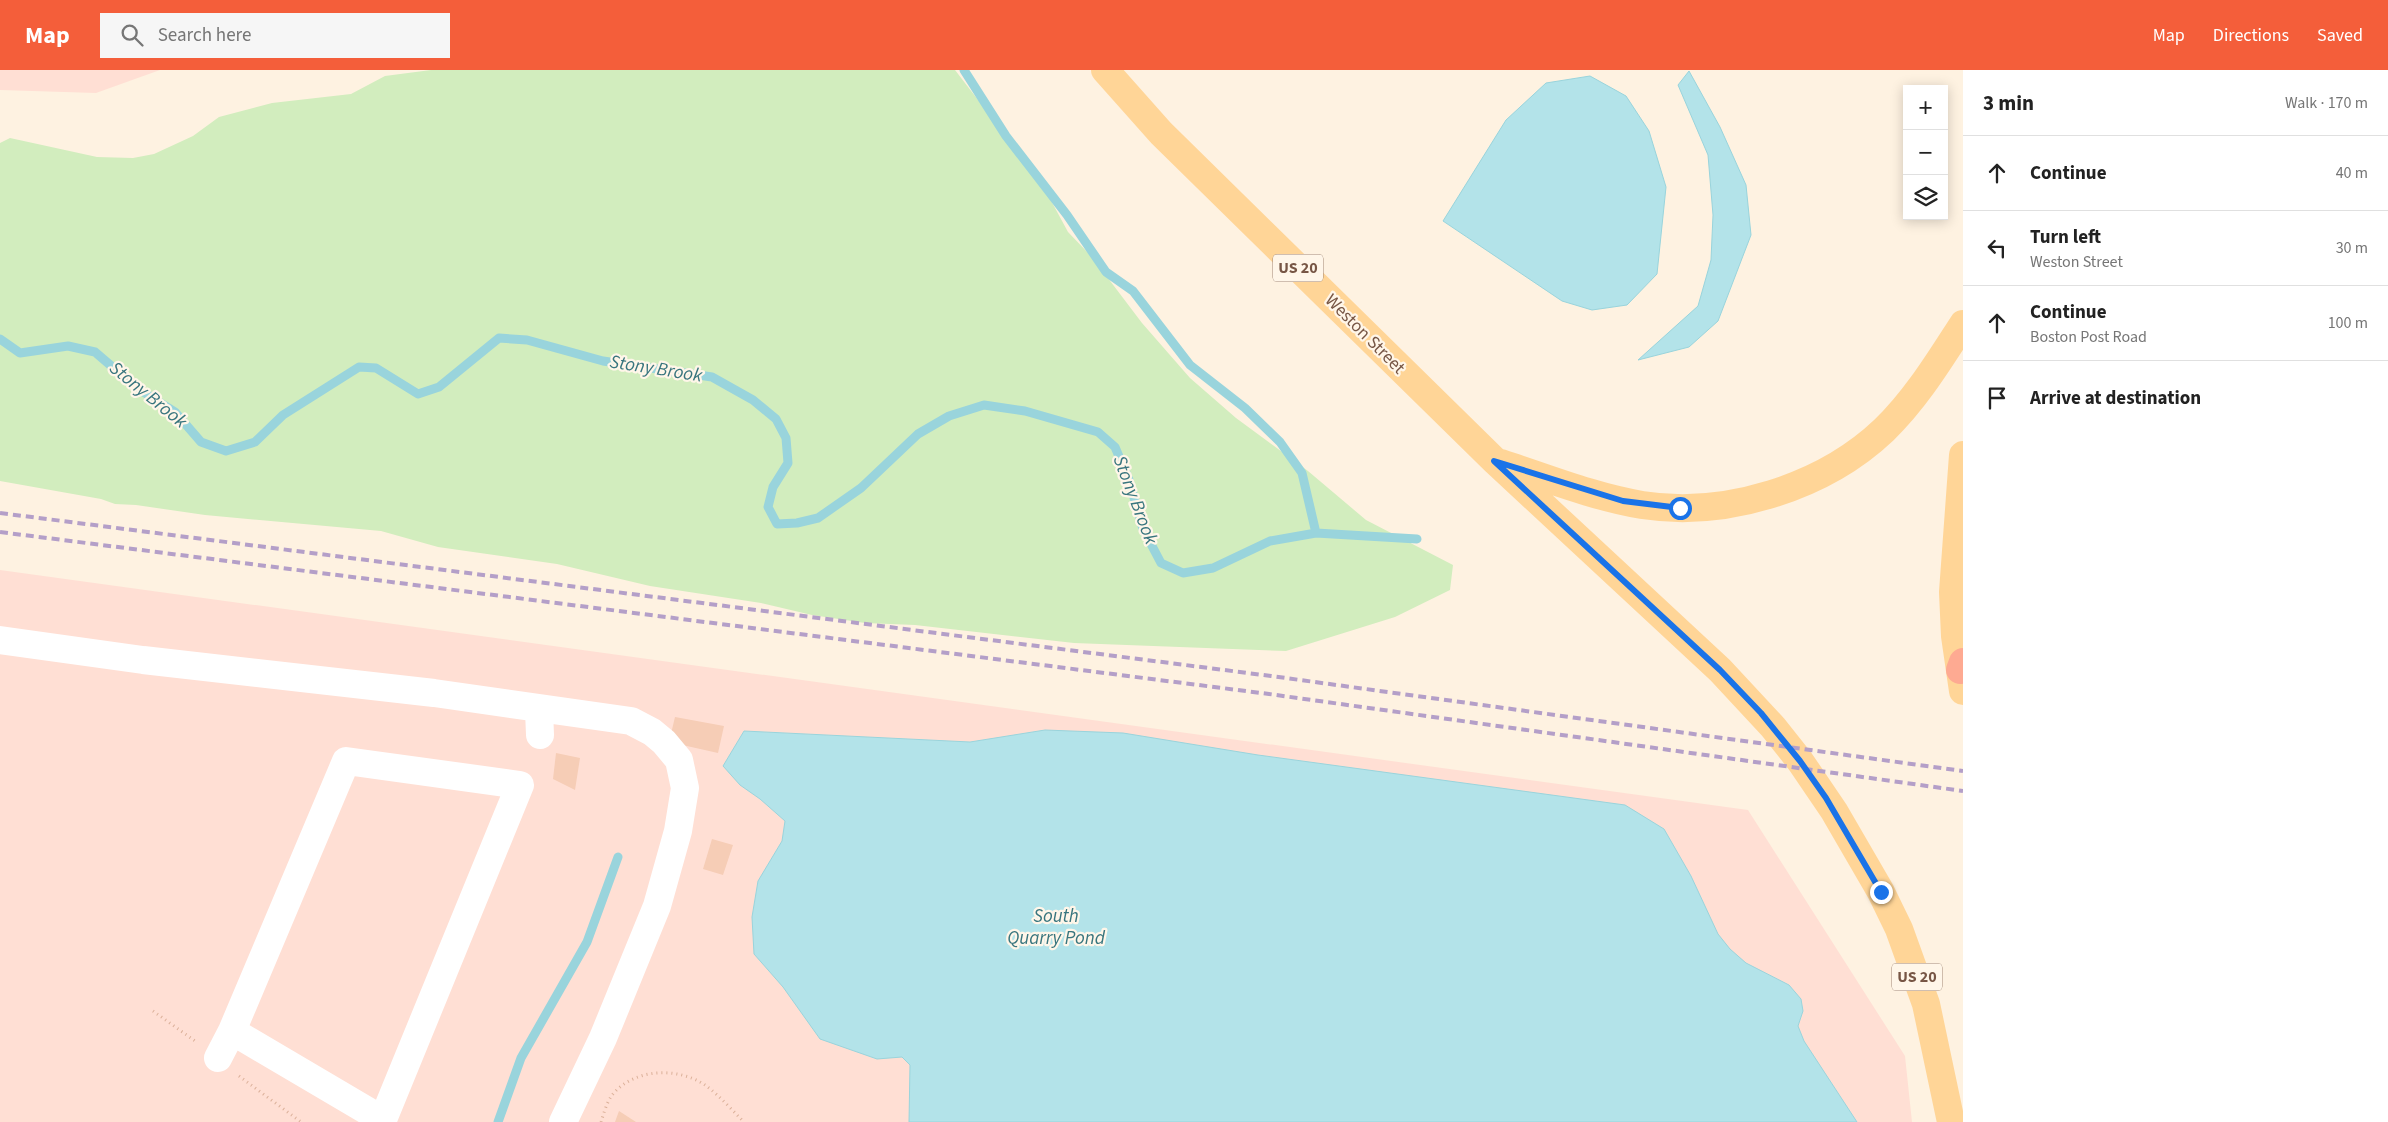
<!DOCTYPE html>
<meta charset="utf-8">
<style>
body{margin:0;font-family:"Source Sans 3",sans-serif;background:#f6f6f6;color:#222}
.controls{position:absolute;right:15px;top:15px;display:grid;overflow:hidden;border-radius:0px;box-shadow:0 2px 12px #0003}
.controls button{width:45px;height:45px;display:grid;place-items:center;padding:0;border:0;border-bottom:1px solid #e0e0e0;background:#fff;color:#222;font:25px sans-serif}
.stop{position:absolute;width:15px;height:15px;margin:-11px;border:4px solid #1a73e8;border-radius:50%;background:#fff}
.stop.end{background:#1a73e8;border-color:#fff;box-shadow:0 1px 5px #0008}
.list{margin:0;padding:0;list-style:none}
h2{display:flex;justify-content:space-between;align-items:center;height:65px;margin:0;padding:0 20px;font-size:21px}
h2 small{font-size:16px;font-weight:400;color:#767676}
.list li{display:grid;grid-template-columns:32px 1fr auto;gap:15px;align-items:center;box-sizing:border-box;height:75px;padding:0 20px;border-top:1px solid #e0e0e0}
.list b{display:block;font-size:19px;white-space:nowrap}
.list p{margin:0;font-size:16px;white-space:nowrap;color:#767676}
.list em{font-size:16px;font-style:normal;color:#767676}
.icon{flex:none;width:28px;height:28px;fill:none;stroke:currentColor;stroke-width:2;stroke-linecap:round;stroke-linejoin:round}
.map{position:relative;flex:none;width:1963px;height:1052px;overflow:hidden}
header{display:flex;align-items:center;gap:30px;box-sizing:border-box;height:70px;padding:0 25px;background:#f45e3a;color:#fff}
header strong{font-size:24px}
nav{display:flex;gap:28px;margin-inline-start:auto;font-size:18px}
.search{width:350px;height:45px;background:#f6f6f6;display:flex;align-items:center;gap:12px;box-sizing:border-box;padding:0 18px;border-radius:0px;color:#767676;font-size:19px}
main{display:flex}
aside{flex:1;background:#fff}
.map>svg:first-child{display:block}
.commercial{fill:#ffdfd4}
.green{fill:#d2edbe}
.water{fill:#b3e3e9;stroke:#99d4dc}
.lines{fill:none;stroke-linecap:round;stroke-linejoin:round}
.stream{stroke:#99d4dc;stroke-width:9}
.building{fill:#f6cdb6}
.path{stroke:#dbb099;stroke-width:3;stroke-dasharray:1 4;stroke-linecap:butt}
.minor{stroke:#fff;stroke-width:28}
.major{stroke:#ffd597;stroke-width:28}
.highway{stroke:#feaa92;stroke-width:28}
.rail{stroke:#b49fc8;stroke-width:4;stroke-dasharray:8 5;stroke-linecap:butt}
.route{stroke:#1a73e8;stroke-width:6}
.labels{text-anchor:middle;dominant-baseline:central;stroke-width:4.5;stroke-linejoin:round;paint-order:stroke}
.shield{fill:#fff6e9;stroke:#a08676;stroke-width:1}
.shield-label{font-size:16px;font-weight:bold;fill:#775645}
.street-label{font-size:18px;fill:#775645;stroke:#fff6e9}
.water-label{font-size:19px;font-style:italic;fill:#38757e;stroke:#fff6e9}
</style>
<header>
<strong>Map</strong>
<div class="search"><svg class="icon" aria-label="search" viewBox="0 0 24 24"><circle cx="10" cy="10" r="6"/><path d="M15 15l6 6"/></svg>Search here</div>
<nav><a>Map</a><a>Directions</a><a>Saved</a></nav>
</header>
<main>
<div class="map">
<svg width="1963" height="1052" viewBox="0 0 1963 1052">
<rect width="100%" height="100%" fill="#fef2e1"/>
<path class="commercial" d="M0,0H160L96,23L0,20Z
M0,500L1748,740L1905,986L1912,1052H0Z"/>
<path class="green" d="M431,0H955L1018,82L1048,125L1068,162L1092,187L1142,253L1190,308L1236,348L1308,401L1366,450L1453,495L1450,520L1395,547L1286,581L1074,573L915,555L865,553L812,545L761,533L650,516L557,494L438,477L381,461L205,445L136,435L115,434L101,429L0,411V73L10,68L97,87L133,88L154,84L193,66L219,47L272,33L351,24L385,6Z"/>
<path class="water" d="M1689,1L1720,57L1746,115L1751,165L1718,251L1689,277L1638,290L1698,236L1711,190L1713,145L1708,85L1678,15Z
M1590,6L1626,26L1649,61L1666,117L1657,204L1627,235L1592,240L1562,231L1443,151L1506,50L1546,13Z
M1045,660L1123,663L1258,685L1625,735L1664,759L1691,806L1718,864L1730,879L1746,893L1789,915L1801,929L1803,941L1798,956L1804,971L1857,1052H909L910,995L902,987L877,989L820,969L783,917L754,884L752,847L758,811L782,771L785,751L760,729L740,715L723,696L744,661L970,672Z"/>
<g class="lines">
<path class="stream" d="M964,0L1006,66L1067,145L1106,202L1133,221L1190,295L1245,338L1280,372L1302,403L1316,463
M0,269L20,283L68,276L95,282L137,318L175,342L201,372L226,381L255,372L283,345L359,297L376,298L418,324L439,317L499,268L527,270L603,291L712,307L753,330L776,349L786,368L788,393L773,417L768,437L777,454L797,453L818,448L861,418L918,364L949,346L984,335L1025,341L1098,362L1115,377L1129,410L1143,459L1161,493L1183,503L1213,498L1270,471L1316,463L1417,469
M498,1052L521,988L587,872L618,787"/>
</g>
<path class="building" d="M675,647L724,656L718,683L669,672Z
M556,683L580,688L575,720L553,709Z
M712,769L733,775L723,805L703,799Z
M619,1041L636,1052H615Z"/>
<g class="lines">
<path class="path" d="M153,941L195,971
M239,1006L301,1052
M601,1052C604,1043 607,1031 613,1024C635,998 678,997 705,1015C719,1025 732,1040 744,1052"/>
<path class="minor" d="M0,570L143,590L434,623L631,651L652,662L664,672L679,690L685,718L678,761L657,836L603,968L563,1052
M539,640L540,665
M232,961L383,1050
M218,988L232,961L346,691L520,715L382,1052"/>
<path class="major" d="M1105,0L1161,63L1495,391L1720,600L1773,657L1800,691L1834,741L1881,822L1899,859L1926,934L1951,1052
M1963,385L1953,522L1955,566L1963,621
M1501,393C1547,408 1594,427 1642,435C1725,448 1823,418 1884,360C1916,329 1939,291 1963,254"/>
<path class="highway" d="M1960,600L1963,592"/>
<path class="rail" d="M0,443L1271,606L1963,701
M0,462L1269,624L1963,721"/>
</g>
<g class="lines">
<path class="route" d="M1680,438L1623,431L1494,391L1720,600L1761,643L1800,691L1826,728L1881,822"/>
</g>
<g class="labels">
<g class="shield">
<rect x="1273" y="184.5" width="50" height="27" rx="4"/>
<rect x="1892" y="893.5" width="50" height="27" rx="4"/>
</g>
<g class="shield-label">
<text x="1298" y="198">US 20</text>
<text x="1917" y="907">US 20</text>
</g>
<g class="street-label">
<text transform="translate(1365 264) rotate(45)">Weston Street</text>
</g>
<g class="water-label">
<text transform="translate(656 299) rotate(9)">Stony Brook</text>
<text transform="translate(148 325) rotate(39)">Stony Brook</text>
<text transform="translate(1135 430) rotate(69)">Stony Brook</text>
<text x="1056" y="846">South<tspan x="1056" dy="22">Quarry Pond</tspan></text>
</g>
</g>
</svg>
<div class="controls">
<button>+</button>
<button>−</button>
<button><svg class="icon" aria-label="layers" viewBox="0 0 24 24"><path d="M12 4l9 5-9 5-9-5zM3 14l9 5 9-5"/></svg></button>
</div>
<div class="stop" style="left:1680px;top:438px"></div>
<div class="stop end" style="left:1881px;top:822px"></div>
</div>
<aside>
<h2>3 min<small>Walk · 170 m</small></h2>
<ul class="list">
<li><svg class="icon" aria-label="ahead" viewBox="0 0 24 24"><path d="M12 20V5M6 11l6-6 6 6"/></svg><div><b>Continue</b></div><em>40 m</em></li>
<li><svg class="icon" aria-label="left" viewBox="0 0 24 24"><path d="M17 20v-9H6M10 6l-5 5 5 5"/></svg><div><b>Turn left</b><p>Weston Street</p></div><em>30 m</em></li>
<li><svg class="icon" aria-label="ahead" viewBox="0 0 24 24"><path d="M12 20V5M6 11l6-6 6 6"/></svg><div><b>Continue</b><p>Boston Post Road</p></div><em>100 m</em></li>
<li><svg class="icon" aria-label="arrive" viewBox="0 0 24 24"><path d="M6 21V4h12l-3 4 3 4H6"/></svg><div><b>Arrive at destination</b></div></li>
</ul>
</aside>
</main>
